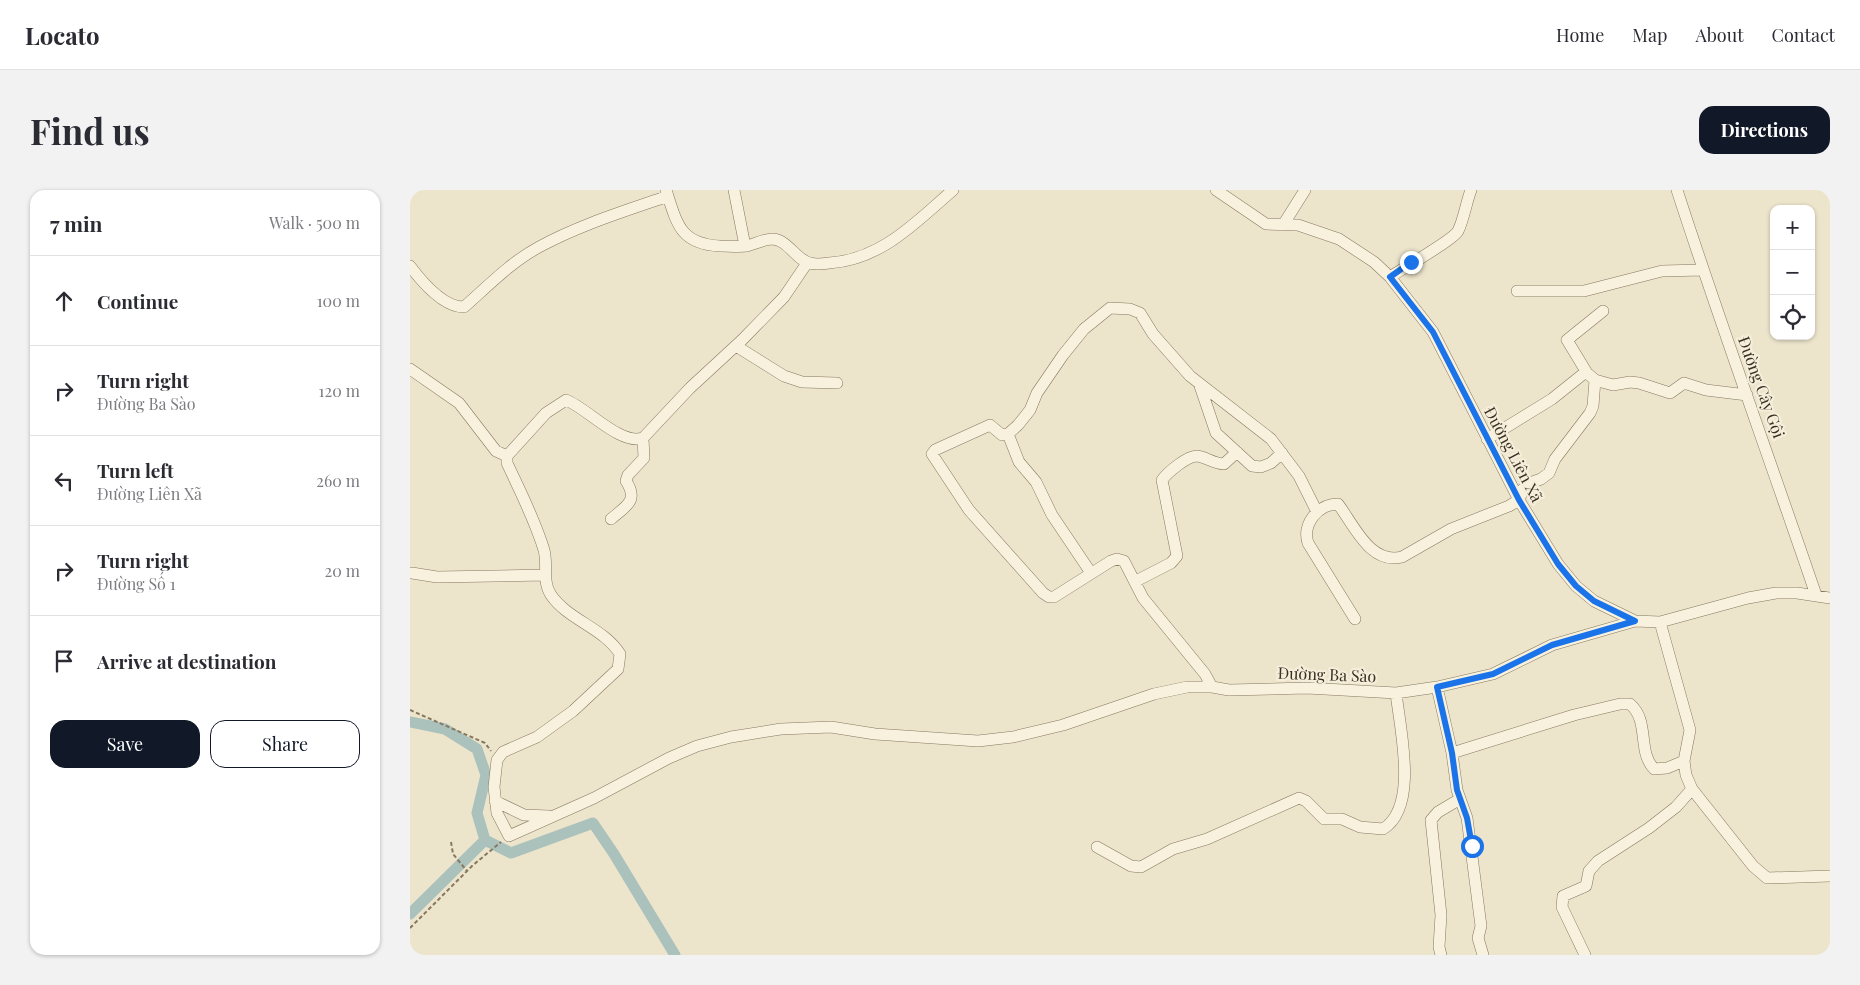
<!DOCTYPE html>
<meta charset="utf-8">
<style>
body{margin:0;font-family:"Playfair Display",serif;background:#f2f2f3;color:#2b2b33}
.controls{position:absolute;right:15px;top:15px;display:grid;overflow:hidden;border-radius:10px;box-shadow:0 1px 4px #0004}
.controls button{width:45px;height:45px;display:grid;place-items:center;padding:0;border:0;border-bottom:1px solid #e1e1e2;background:#fff;color:#2b2b33;font:25px sans-serif}
.stop{position:absolute;width:15px;height:15px;margin:-11px;border:4px solid #1a73e8;border-radius:50%;background:#fff}
.stop.end{background:#1a73e8;border-color:#fff;box-shadow:0 1px 5px #0008}
.list{margin:0;padding:0;list-style:none}
h2{display:flex;justify-content:space-between;align-items:center;height:65px;margin:0;padding:0 20px;font-size:21px}
h2 small{font-size:16px;font-weight:400;color:#7c7c81}
.list li{display:grid;grid-template-columns:32px 1fr auto;gap:15px;align-items:center;box-sizing:border-box;height:90px;padding:0 20px;border-top:1px solid #e1e1e2}
.list b{display:block;font-size:19px;white-space:nowrap}
.list p{margin:0;font-size:16px;white-space:nowrap;color:#7c7c81}
.list em{font-size:16px;font-style:normal;color:#7c7c81}
.actions{display:flex;gap:10px;padding:15px 20px}
.actions a{flex:1;padding:11px 0;border:1px solid #111827;border-radius:15px;text-align:center;font-size:18px;color:#111827}
.actions .main{background:#111827;color:#fff}
.icon{flex:none;width:28px;height:28px;fill:none;stroke:currentColor;stroke-width:2;stroke-linecap:round;stroke-linejoin:round}
.map{position:relative;flex:none;width:1420px;height:765px;overflow:hidden;border-radius:15px}
header{display:flex;align-items:center;gap:30px;box-sizing:border-box;height:70px;padding:0 25px;background:#fff;border-bottom:1px solid #e1e1e2}
header strong{font-size:24px}
nav{display:flex;gap:28px;margin-inline-start:auto;font-size:18px}
.intro{display:flex;align-items:center;justify-content:space-between;box-sizing:border-box;height:120px;padding:0 30px}
h1{margin:0;font-size:35px}
.button{padding:12px 22px;border-radius:15px;background:#111827;color:#fff;font-size:18px;font-weight:700}
main{display:flex;gap:30px;padding:0 30px}
aside{flex:1;background:#fff;border-radius:15px;box-shadow:0 1px 4px #0004}
.map>svg:first-child{display:block}
.lines{fill:none;stroke-linecap:round;stroke-linejoin:round}
.canal{stroke:#abc1bc;stroke-width:11}
.minor-casing{stroke:#877860;stroke-width:12}
.path{stroke:#877860;stroke-width:2;stroke-dasharray:4 2.5;stroke-linecap:butt}
.minor{stroke:#f7f1de;stroke-width:11}
.route{stroke:#1a73e8;stroke-width:6}
.labels{text-anchor:middle;dominant-baseline:central;stroke-width:4.5;stroke-linejoin:round;paint-order:stroke}
.street-label{font-size:16px;fill:#392f22;stroke:#f4eeda}
</style>
<header>
<strong>Locato</strong>
<nav><a>Home</a><a>Map</a><a>About</a><a>Contact</a></nav>
</header>
<div class="intro"><h1>Find us</h1><a class="button">Directions</a></div>
<main>
<aside>
<h2>7 min<small>Walk · 500 m</small></h2>
<ul class="list">
<li><svg class="icon" aria-label="ahead" viewBox="0 0 24 24"><path d="M12 20V5M6 11l6-6 6 6"/></svg><div><b>Continue</b></div><em>100 m</em></li>
<li><svg class="icon" aria-label="right" viewBox="0 0 24 24"><path d="M7 20v-9h11M14 6l5 5-5 5"/></svg><div><b>Turn right</b><p>Đường Ba Sào</p></div><em>120 m</em></li>
<li><svg class="icon" aria-label="left" viewBox="0 0 24 24"><path d="M17 20v-9H6M10 6l-5 5 5 5"/></svg><div><b>Turn left</b><p>Đường Liên Xã</p></div><em>260 m</em></li>
<li><svg class="icon" aria-label="right" viewBox="0 0 24 24"><path d="M7 20v-9h11M14 6l5 5-5 5"/></svg><div><b>Turn right</b><p>Đường Số 1</p></div><em>20 m</em></li>
<li><svg class="icon" aria-label="arrive" viewBox="0 0 24 24"><path d="M6 21V4h12l-3 4 3 4H6"/></svg><div><b>Arrive at destination</b></div></li>
</ul>
<div class="actions"><a class="main">Save</a><a>Share</a></div>
</aside>
<div class="map">
<svg width="1420" height="765" viewBox="0 0 1420 765">
<rect width="100%" height="100%" fill="#ece4cb"/>
<g class="lines">
<path class="canal" d="M0,532L35,539L67,559L76,585L67,623L75,650L101,663L183,633L204,664L265,765
M0,724L75,650"/>
<defs>
<path id="minor" d="M256,0C267,34 270,54 310,56C319,56 329,57 337,56C345,54 354,49 363,49C378,50 386,70 400,73C406,75 413,74 419,73C471,70 506,32 543,0
M324,0L335,56
M806,0L856,34L888,35L929,49L964,72L980,87L1023,142L1109,310L1148,374L1166,396L1184,411L1225,431L1250,432L1338,408L1366,403H1387L1420,408
M1267,0C1311,136 1360,270 1406,405
M873,35L895,0
M397,73L374,107L332,150L280,198L233,248C211,256 177,218 156,210L136,223L97,266V273C110,301 125,330 134,360C138,375 132,392 141,405C158,430 194,438 210,464L208,479L163,521L127,547L93,562L87,570L84,597L87,623L99,646L184,608L259,568L287,556L321,547L371,539L421,537L465,544L568,551L603,547L653,535L744,504L777,497H802L819,500L897,498L986,503L1027,497L1083,484L1142,455L1225,431
M0,76C12,92 33,117 54,117C78,96 101,72 129,57C169,35 215,21 258,6
M980,87C992,79 1043,50 1048,41C1054,29 1056,13 1061,0
M1107,101H1174L1252,81L1292,80
M326,156L374,186L392,192L427,193
M0,179L49,213L86,261L97,266
M1177,183L1157,150L1193,121
M1185,190L1203,195L1220,192L1229,193L1260,203L1274,193L1296,200L1337,205
M789,193L806,243L842,276L851,277L861,273L872,263
M598,244L609,272L626,292L642,325L681,383
M201,329C216,316 229,311 216,291L218,285L234,268L233,248
M2,383L27,387L135,385
M726,391L761,373L767,366L752,290C758,282 777,266 787,266C796,267 804,274 814,274L827,262
M945,429L898,353C892,334 908,314 928,314C944,335 960,375 992,367L1041,339L1099,316L1109,310L1113,299L1120,293L1131,289L1139,283L1145,269L1180,223L1183,216L1185,190L1177,183L1172,185L1142,209L1077,249
M1250,432L1280,540L1274,571L1276,585L1282,599L1343,676L1357,688L1420,686
M802,497L795,484L733,408L714,371L707,369L701,371L644,407H639L633,403L559,320L522,264L525,260L580,235L592,245L598,244L608,235L620,220L627,203L653,165L674,139L700,118L720,119L730,123L743,144L780,186L861,249L889,286L907,322
M1027,497L1042,563L1047,600L1057,628L1071,736L1068,748L1073,765
M1042,563L1164,525L1210,514H1220C1240,531 1227,561 1244,579L1257,578L1274,571
M85,611L114,625L139,626
M687,657L721,676L731,677L763,659L797,649L889,608L896,611L914,629H932L950,637L973,639C1009,617 990,539 986,503
M1031,765L1029,757L1031,725L1021,630L1028,622L1050,609
M1175,765L1152,717L1153,706L1176,696L1179,681L1188,671L1239,638L1266,617L1282,599"/>
</defs>
<use href="#minor" class="minor-casing"/>
<path class="path" d="M0,520L75,553L81,561
M41,652L43,664L57,681
M0,738L62,676L91,652"/>
<use href="#minor" class="minor"/>
</g>
<g class="lines">
<path class="route" d="M1001,72L980,87L1023,142L1109,310L1148,374L1166,396L1184,411L1225,431L1142,455L1083,484L1027,497L1042,563L1047,600L1057,628L1062,656"/>
</g>
<g class="labels">
<g class="street-label">
<text transform="translate(1352 197) rotate(70)">Đường Cây Gội</text>
<text transform="translate(1104 264) rotate(62)">Đường Liên Xã</text>
<text transform="translate(917 484) rotate(2)">Đường Ba Sào</text>
</g>
</g>
</svg>
<div class="controls">
<button>+</button>
<button>−</button>
<button><svg class="icon" aria-label="locate" viewBox="0 0 24 24"><circle cx="12" cy="12" r="6"/><path d="M12 2v4M12 18v4M2 12h4M18 12h4"/></svg></button>
</div>
<div class="stop" style="left:1062px;top:656px"></div>
<div class="stop end" style="left:1001px;top:72px"></div>
</div>
</main>
